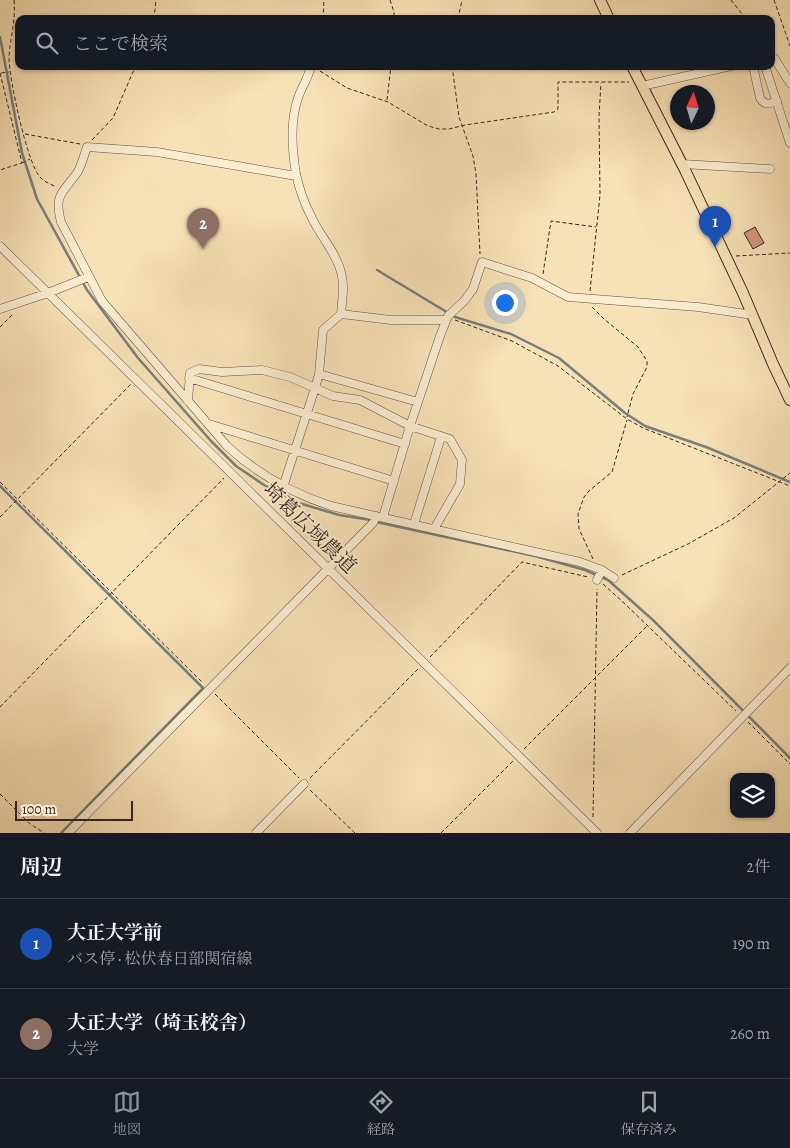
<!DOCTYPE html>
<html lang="ja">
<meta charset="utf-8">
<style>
body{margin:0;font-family:Alegreya,"Noto Serif JP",serif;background:#242831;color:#f1f3f6}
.controls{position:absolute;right:15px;bottom:15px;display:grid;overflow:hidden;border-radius:10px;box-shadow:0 1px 4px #0004}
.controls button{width:45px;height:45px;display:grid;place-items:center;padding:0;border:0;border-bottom:1px solid #363941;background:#171b24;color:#f1f3f6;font:25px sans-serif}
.compass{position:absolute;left:670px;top:85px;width:45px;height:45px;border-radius:50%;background:#171b24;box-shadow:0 1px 4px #0004;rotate:4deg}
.scale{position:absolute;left:15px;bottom:12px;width:118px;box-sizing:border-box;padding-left:5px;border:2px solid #372721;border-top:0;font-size:14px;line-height:18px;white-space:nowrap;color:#372721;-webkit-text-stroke:4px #faecd0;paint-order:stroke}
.you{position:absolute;left:504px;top:302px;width:18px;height:18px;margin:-12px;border:4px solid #fff;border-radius:50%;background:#1a73e8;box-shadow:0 0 0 8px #1a73e833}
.badge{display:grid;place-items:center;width:32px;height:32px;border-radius:50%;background:#8c9099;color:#fff;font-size:16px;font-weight:700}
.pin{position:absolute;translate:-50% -41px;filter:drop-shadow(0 1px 2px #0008)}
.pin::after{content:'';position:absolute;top:26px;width:18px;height:15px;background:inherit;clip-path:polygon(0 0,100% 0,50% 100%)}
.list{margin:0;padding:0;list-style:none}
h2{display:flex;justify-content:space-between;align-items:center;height:65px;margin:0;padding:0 20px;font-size:21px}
h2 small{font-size:16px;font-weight:400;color:#9ea1a6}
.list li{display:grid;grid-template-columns:32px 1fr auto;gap:15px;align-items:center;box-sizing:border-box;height:90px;padding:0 20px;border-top:1px solid #363941}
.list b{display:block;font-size:19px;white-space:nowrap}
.list p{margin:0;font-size:16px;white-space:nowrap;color:#9ea1a6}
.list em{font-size:16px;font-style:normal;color:#9ea1a6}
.icon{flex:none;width:28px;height:28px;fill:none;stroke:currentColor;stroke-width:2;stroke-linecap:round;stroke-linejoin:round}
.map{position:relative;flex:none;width:790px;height:833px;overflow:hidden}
.search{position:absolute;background:#171b24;box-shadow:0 1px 4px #0004;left:15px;right:15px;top:15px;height:55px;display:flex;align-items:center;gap:12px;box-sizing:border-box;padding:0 18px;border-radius:10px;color:#9ea1a6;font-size:19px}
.sheet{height:245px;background:#171b24}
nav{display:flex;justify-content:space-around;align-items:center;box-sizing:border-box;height:70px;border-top:1px solid #363941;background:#171b24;font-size:14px;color:#9ea1a6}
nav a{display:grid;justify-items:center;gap:2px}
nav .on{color:#8c9099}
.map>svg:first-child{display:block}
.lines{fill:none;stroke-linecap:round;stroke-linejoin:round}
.stream{stroke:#787f7d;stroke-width:2.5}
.building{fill:#d7957e;stroke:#372721}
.minor-casing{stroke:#675646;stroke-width:9}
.major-casing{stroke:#372721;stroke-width:12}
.path{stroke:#372721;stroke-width:1;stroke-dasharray:4 2.5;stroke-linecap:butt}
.minor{stroke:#faecd0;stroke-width:8}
.major{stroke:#f7e1b6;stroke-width:10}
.labels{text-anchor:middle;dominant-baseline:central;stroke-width:4;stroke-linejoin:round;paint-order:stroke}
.street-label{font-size:20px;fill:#372721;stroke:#faecd0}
</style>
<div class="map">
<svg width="790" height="833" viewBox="0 0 790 833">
<rect width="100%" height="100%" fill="#f7e1b6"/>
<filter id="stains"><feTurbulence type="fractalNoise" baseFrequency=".004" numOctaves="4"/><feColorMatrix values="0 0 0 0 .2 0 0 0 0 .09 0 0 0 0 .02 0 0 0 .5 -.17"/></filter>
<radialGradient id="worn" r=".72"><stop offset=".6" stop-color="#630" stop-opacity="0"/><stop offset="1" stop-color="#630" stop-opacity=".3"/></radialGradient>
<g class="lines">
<path class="stream" d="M0,37L22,153L37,199L87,290L138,358L211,441L236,466L264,485L299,503L339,515L371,520
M377,270L455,317L511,334L559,358L625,413L645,426L706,447L790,482
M0,486L203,688L61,833
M376,522L535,556L585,570L608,580L654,621L790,758"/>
</g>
<path class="building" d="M755,227L764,243L753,249L744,233Z"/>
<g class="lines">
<defs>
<path id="minor" d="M771,57L774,58L790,83
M311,66C308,79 302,86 298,98C290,121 292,150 296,174C299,188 305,205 312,218C320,236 336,252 341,272C345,285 342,301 341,314L391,320H446
M753,66L760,98C765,106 769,104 777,101
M765,66L790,143
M642,86L731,66
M682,164L770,169
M296,176L157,152L87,147C84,155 82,165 77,173C62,194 54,194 61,222L102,301L227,446C257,474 291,493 331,506L580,562L602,570L614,578
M0,246L597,833
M0,309L48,293L88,277
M319,374L418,402
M189,378L405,444
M188,401L190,373L199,369L222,372L262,370L290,377L315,388L319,374L323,330L341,314
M209,424L394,481
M283,487L315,388L333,396L360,400L410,426L450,439L462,460L460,484L434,529
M383,517L410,426L440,336L448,316L464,301L473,289L482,262L532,278L568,297L698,307L753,315
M414,524L441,437
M597,580L602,570
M68,833L373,523L376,516
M256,833L304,784
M630,833L790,668"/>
<path id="major" d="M600,0L609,19
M632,66L685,170L743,293L773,364L790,400"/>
</defs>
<use href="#minor" class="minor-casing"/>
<use href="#major" class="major-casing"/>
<path class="path" d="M14,0C16,21 10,38 9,58C9,78 27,163 40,177C44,182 51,184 56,187
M390,0L394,12V19
M731,0L746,19
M774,0L790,46
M154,19L156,0
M323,19L324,0
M458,19L462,0
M452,66L459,117L473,156L476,174L480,254
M320,71L347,88L388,102L428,126L439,129H449L465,125L554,112L558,109V82H629
M0,73L22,163L0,170
M1,73L9,72
M387,100L391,66
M25,134L80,144
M92,140L113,118L133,72L137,66
M22,163L30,159
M736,256L790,253
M543,274L551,221L596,227
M590,291L600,195L599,116L601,83
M592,307L604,319L638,347L647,361V367L633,394L627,417
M455,320L512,341L558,366L627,419L643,428L790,486
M0,327L13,314
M0,482L203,683
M0,517L131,384
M593,559L579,529L578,514L584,497L589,491L612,472L627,420
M622,575L688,544L734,518L790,473
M603,584L623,602L736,711
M430,657L522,562L588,577
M215,694L299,778
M0,707L224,478
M748,722L790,764
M524,749L647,626
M310,778L418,669
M310,790L355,833
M0,794L29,823L44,833
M593,817L597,589
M441,833L513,761"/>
<use href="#minor" class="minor"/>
<use href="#major" class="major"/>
</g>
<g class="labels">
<g class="street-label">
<text transform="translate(310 528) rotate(44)">埼葛広域農道</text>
</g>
</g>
<rect width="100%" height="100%" filter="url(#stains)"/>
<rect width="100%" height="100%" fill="url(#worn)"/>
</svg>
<div class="controls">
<button><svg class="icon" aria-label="layers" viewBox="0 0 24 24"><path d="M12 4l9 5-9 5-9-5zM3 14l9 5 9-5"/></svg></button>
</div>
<svg class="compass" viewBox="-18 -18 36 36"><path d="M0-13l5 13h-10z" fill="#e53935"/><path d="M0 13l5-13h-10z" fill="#9ea1a6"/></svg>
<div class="scale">100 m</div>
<div class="you"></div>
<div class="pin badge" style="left:715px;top:247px;background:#1a4fb4">1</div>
<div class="pin badge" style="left:203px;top:249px;background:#8d6e63">2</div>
<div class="search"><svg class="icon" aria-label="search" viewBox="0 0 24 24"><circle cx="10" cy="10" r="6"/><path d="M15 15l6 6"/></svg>ここで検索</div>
</div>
<section class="sheet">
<h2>周辺<small>2件</small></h2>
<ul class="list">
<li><span class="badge" style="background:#1a4fb4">1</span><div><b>大正大学前</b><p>バス停 · 松伏春日部関宿線</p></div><em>190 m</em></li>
<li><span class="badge" style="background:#8d6e63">2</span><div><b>大正大学（埼玉校舎）</b><p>大学</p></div><em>260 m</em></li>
</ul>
</section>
<nav>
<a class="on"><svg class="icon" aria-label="map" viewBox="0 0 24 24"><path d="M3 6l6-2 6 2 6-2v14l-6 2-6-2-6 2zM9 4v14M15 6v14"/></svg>地図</a>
<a><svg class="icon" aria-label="directions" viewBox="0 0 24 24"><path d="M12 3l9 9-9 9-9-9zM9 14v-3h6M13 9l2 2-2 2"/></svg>経路</a>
<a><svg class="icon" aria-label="saved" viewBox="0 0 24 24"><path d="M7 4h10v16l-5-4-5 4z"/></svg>保存済み</a>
</nav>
